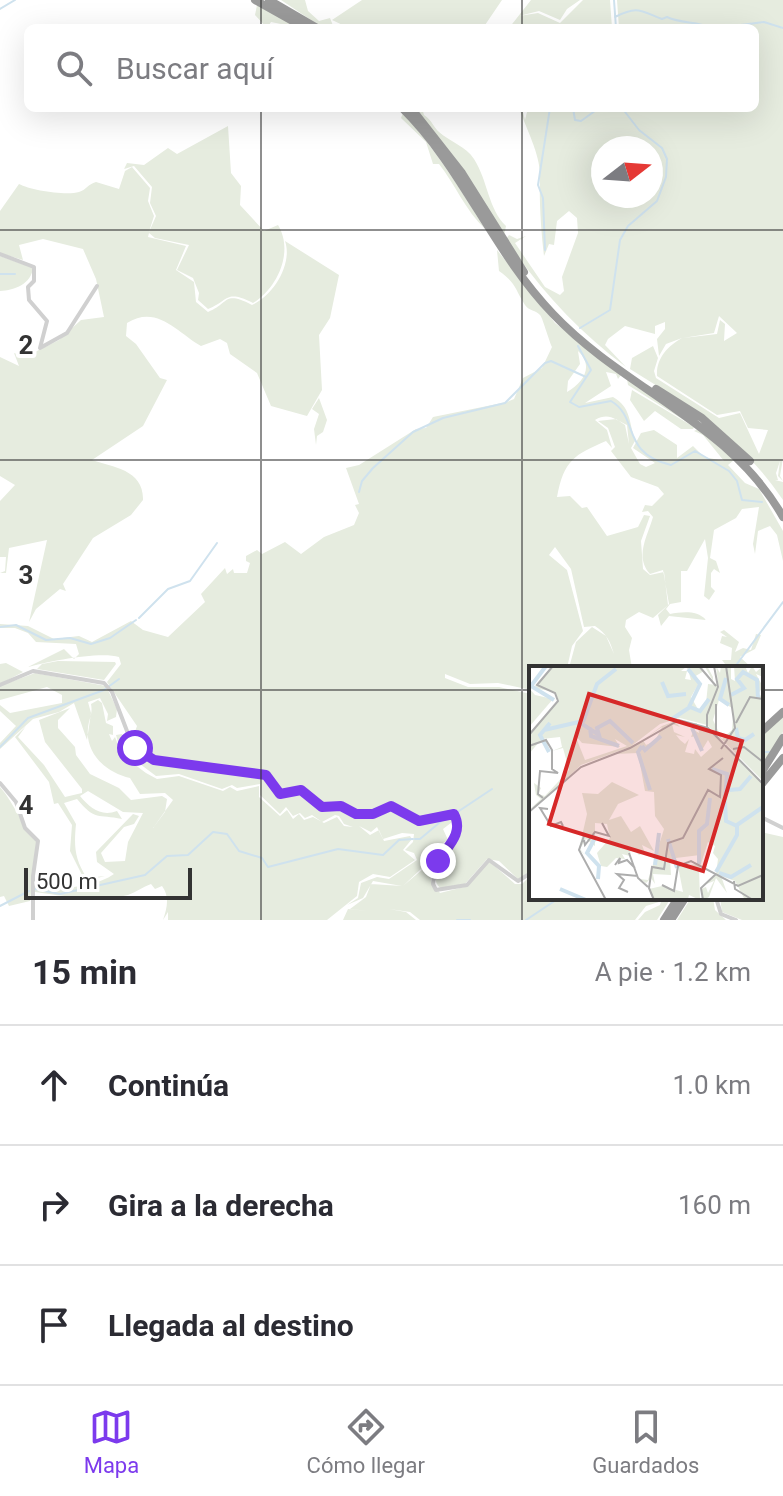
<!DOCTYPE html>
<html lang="es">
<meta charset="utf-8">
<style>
body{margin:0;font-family:Roboto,sans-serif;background:#f7f7f7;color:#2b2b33}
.compass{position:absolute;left:591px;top:136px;width:72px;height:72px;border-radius:50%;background:#fff;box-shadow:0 8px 32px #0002;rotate:73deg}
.scale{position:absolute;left:24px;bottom:20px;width:168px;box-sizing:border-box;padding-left:8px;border:4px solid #333;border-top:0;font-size:22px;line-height:28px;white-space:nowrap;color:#333;-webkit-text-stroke:6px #fff;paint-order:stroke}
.stop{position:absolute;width:24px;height:24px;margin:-18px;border:6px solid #7c3aed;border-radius:50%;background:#fff}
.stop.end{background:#7c3aed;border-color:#fff;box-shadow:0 2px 8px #0008}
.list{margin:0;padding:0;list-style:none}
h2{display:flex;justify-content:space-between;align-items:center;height:104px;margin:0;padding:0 32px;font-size:34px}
h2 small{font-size:26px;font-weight:400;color:#7c7c81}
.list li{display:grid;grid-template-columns:52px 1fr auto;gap:24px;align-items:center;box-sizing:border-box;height:120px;padding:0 32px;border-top:2px solid #e1e1e2}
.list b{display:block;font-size:30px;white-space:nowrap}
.list em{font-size:26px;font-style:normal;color:#7c7c81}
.icon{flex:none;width:44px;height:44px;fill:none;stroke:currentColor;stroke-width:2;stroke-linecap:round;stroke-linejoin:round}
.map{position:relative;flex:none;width:783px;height:920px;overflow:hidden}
.search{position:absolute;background:#fff;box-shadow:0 8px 32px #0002;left:24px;right:24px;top:24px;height:88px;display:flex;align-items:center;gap:20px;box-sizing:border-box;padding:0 28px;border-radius:12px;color:#7c7c81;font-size:30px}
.sheet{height:464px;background:#fff}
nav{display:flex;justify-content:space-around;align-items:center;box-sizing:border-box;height:112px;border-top:2px solid #e1e1e2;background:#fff;font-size:22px;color:#7c7c81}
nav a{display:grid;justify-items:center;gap:4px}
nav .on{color:#7c3aed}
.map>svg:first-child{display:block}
.green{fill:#e6ecdf;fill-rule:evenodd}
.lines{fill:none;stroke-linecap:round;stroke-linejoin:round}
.stream{stroke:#cfe2ee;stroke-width:2}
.minor{stroke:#d0d0d0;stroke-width:4}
.highway{stroke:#9a9a9a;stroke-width:8}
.route{stroke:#7c3aed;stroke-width:10}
.grid{fill:none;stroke:#333;stroke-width:2;stroke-opacity:0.55}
.inset-river{fill:none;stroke:#cfe2ee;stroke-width:4}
.inset-road{fill:none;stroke:#adadad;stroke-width:2}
.view{fill:#d62828;fill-opacity:0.15;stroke:#d62828;stroke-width:4}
.inset-edge{fill:none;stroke:#333;stroke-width:4}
.grid-label{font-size:26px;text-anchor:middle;font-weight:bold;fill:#333;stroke:#fff;stroke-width:8;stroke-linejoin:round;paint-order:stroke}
</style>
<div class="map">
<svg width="783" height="920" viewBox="0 0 783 920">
<rect width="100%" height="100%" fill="#fff"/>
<path class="green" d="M281,0H305L308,11L319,21L330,18L334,28H323Z
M362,0H502L483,28H349L332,20Z
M531,0H580L567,9L560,20L539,11L519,16L538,13L560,23L583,0H610L612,28H509Z
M617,0H783V458L780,476L783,481L778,476L780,461L776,473L778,480H775L783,482V500C740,437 693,408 630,369L632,358L653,346L658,358L654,371L656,378L719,418L740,413L759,454L768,430L748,428L740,411L717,415L657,376C656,358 668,346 682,338L666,344L659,356L657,339L665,329V322L655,326V334L625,326L608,339L605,345L626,367C578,331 539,289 506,239L509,235L517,239L526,236L515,243L545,287L560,295L564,291L562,277L578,233L577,218L569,211L557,221L554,245L549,244L544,256C541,231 539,200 540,175C540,154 526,128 519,108H522L525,120L528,108H755V28H619ZM603,148H651V196H603ZM719,316L737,333L724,341L725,324L720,320L717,334L683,338L714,333Z
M257,5L301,28L271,22L267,28L255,15Z
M415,108H422L424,115C432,120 434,128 439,132C450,142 466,146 474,159C488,181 488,209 506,226L504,236L455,159Z
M403,113C435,149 460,188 485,229C465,210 455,184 439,164H433L426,142L401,118Z
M228,126L231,173L241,186L240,205L264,231L278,225C294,251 278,288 253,303C225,289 229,301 208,309L198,300L199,293L193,278L177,270L189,245L155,238L149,233L148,237L186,246L176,270L194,282L196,302L208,312C229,304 223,290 252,305C273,296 293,264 285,241L339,275L330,318L319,335L322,390L307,416L271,406L257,373L230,354L227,343L220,339L201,346C178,333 157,304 127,323L126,336L136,344L160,378L167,380L143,426L92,460C113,467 144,470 143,500L131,515L93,538L63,584L66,591L60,589L36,609L29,622L47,540L9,548L6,573H0L5,571L6,557H0V501L15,485L0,476V357L19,366L14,353L25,357L59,340L81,320L104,317L96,279L83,249L43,239L19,245L23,260L0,253V211L19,184C30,190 66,196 79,192C86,190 88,184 96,182L119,189L125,171L132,167L150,188L148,201L154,216L149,232L156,216L150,203L152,187L134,166L124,169L127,163L144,165L168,148L177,154Z
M497,250L555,323L621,375L618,379L616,374L606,372L611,386L585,403L613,397C631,407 629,422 635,441L631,448L640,464L646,467L655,463L633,448L641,433L654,430L677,445V458L693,446L704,457L724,461L703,435L694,431L698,429L628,385L627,379L686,418L734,460L728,465L745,483L759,489L783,531V561L777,535L770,526L758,531L755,554L753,544L759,507L742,509L736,518L714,530L710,558L716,561L720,573L714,569L711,573V587L715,591L709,600L704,596L708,558L705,539L687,571H681V602L670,604L666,609L670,614C682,612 697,610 706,620L669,616L661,626L658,615L669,604L663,570L650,574C634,557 648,535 653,517L648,511L642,512L645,505L652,506L664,494L658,487L631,477L611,451L615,447L608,428L598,421L616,419L625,425L629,444L627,425C615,420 609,412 595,420L607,430L612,448L606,441C574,455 564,460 557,497L570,496L582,508L587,507L607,536L638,527L644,515L650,516L641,541L643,569L650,575L664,572L668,605L653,618L639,612L626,620L625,627L632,638L629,650L632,668H569L576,642L592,627L606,636L614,654C610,641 607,634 595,626L584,627L571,569L555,547L549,555L567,570L583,631L572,646L567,668H531V690L498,683L470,684L445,674V678L468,687H499L531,694V870L519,880L499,861L487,859L465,884L440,888C421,868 469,843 455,812L418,819L394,805L357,813L346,807L322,805L300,787L280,792L270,775L262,772L154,758L132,740L137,726L107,682L121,664L119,657C101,651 49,661 28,667L64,649L74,659L79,654L76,644L36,642L28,633L15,628H0V624L28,626L54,639L79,636L92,642L131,621L143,630L168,637L205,602L201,594L225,568L227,574L233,569L234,573H247L250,563L246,561V556L257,550L262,554L285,542L301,554L324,537L354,525L359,513L355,505L359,504L346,468L359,465L416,429L426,428L433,417L507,402L514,399L523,378L542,368L552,347C549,341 542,316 540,315C536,310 529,311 525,305C514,288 517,284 499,271ZM578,351C594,366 584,382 567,392L568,381L580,364Z
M0,256L33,268C31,284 15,290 0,291Z
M632,390L694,427L693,429H681L655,411L644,421L630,400Z
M319,398L327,420L323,432L317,436L316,445L314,429L319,414L312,409Z
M724,630L739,642L735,652L743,648L751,650L756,634L761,635L755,649L740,657L752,668H720L725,664L722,660H731L732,648L720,643L722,636L727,637L720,632Z
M58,661L115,662L116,664L104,680L37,669L42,664Z
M6,663L23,672L0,684V664Z
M35,673L106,686L117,709L116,717L107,721L108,714L100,698L88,702L91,713L87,740L74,703L59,712L33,719L0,749V743L16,726L0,711V705L10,713L62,703V695L47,687L0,700V686Z
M98,700L102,703L106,723L113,726V735L109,734L112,741L115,737L122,755L146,773L157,779L179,776L223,791L230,787L237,791L259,786V797L280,816L287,810L293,819L299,814L304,820L313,817L324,823L337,817L344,826L353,827L344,824L339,816L335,815L322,822L312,815L305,818L300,813L293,816L286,807L280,814L260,795V784L237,788L232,785L222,789L179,774L156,776L120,749L116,735L122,734L126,743L150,761L265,776L278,795L302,792L322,808L340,807L359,817L392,807L421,823L452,814L456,819L443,829L448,840L430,851L423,867L403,886L423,869L431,853L449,843L437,860L431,881L440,893L468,886L483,865L490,862L515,884H522L531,875V898H658L659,902L646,906L635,920H420L410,912L389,909L406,912L416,920H343L348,909L369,911L350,909L366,897L371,884L402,886L373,881L363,898L347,905L358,898L361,883L377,877L389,879L417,860L414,853L405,850L413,842L414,834L402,833L383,839L377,827L371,832L359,826L370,835L379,830L384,841L410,836L412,839L403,850L415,860L390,877L373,874L359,882L357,896L327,920H168V912L163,920C167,908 170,897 162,886L155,889L151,884C143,887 136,892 128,895C100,902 62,896 35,892V886C60,890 94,888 114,874L97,862L96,852L133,814L139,816L134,824L124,827L101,853L105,862L125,861L128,842L143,813L123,812L88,791L80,796C90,808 101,817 117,811L122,819C98,814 95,821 77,799L64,803L76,824C74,845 74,859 87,878L105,876L85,881L70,851L72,825L58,803L54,804L49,782L15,737L26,726L18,737L44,765L65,797L82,793V789L45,742L39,720L70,708L58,720V728L75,747L76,755L90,774L119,788L131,800L162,796L167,799L165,812L153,828L173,800L165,793L140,794L130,778C107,773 85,754 88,728C89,718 93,714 91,704Z
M783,715V732L761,767V736Z
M0,787C15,804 21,825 37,842L30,901L9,906L4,896L0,897Z
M761,832L783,837V920H742L722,912L720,898H761Z
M662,898H671L657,920H638L645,912L660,905Z
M691,898H713L715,910L726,920H677Z"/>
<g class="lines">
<path class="stream" d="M614,0L616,28
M0,9L15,0
M615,17C637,6 639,10 662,19L667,17C682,24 696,21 712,28
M717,28L764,22L783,28
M573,108L575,120L581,121L599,108
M545,250L543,198L538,185L550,108
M0,274H15
M580,328L610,310L620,240L628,226L657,201L666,177L667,159L662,148L639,130L622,108
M578,346L591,370L570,402L579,407L611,401C640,418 620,453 671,465L695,451L729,471L737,481L742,500L762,502
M359,492L362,481L373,468L413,432L443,418L505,403L545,363L551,361L586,377
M139,618L168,589L190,581L217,543
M0,627L16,625L46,640L70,638L91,644L110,638L136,620
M734,668L783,602
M0,747L28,718L104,690L119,679
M761,752H772
M456,813L492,789
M415,839H420L445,818
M35,889L60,894L145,875L167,856L188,855L213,832L227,834L239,851L262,858L268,867L338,849L383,855L399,840L413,839
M0,906L29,891
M457,920H470
M526,920L559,898"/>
<path class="minor" d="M0,254L34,267V281L28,287L29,300L47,321L40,348L67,333L97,286
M0,685L33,671L104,683L112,692L132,744L144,756L266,775L280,794L301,790L322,807L341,806L359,815L391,806L419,821L454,814C466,837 435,858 433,884L436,890L467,885L489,860L518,881L531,873
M0,783L16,802L25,828L38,841L33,876V920
M761,817L783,828
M716,898L721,914L736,920"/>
<path class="highway" d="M255,0L305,28
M269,0L317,28
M402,108C463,168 493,252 553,314C625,390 729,422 783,517
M411,108L462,173L524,272
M656,389L702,418L750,461
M761,732L783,712
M761,773L783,738
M761,785L783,758
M664,920L678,898
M671,920L685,898"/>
</g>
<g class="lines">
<path class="route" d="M135,748L154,760L266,775L280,794L301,790L322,807L341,806L356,814H373L391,806L419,821L454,814C464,833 448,846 438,861"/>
</g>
<path class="grid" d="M261,0V28M522,0V28M261,108V920M522,108V920M0,230H783M0,460H783M0,690H531M761,690H783"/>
<g transform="translate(529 666)">
<rect width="234" height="234" fill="#fff"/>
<path d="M23,0H178L184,11V15L176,1H171L176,6L180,11L175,5L165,11L157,1L152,5H158L156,13L162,14L160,7L171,15L162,31L170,45L177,37L179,18L188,19L181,0L190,24L187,0L191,7L192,0H202V13L206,15L205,0H216L219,7L223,0L227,6L234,0V11L227,8L234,21L229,28L234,31V115L178,59L151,52L131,58L101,81L52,99L16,133L0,144L12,133L7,129L5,117L12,122L9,128L16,130L40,104L34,82L23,85L33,81L31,71L13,73L17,75L20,79L10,76L0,88V67L30,35L26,26L5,22ZM190,34L203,42L204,51L203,64L193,73L184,54ZM46,69L53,77L91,81L86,73L98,80L56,94ZM0,22L6,29L24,33L0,61ZM146,55L177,61L234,118V234H216L206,215L192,210L198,227L187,212L180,231L174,234L172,223L177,221L179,227L185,215L175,219L187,208L189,193L184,187L186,180L179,176L170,204L171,234L160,229L159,233L124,234L120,223L133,220L154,226L149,200L169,198L171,189L147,192L146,200L141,193L142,209L124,208L126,218L122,212L117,217L111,213L119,214L135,163L126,150L125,126L116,125L109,87L87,88L114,74L117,79L126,75L133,61L115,73L133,60ZM147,57H168L170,67L165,64L162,71L167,70L173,84L179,74L183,81L172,91L166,83L165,88L156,86L160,73L156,78L151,74L147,69L156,71L145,66L143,58L151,61ZM83,116L110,129L89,138L80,154L92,150L102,166L111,160L125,185L113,179L116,187L110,189L102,181L101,190L93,188L96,193L87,192L78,201L72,200L68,187L81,172L78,158L66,157V180L57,173L51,183L56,189L50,183L58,148L53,127L69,128Z" fill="#e6ecdf" fill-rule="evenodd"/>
<path class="inset-river" d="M17,0L2,20L25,34M159,3L171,18L160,41M197,12L191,33L200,39M133,16L139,30L157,28M202,29L215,22L208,13L214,6L228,14L229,32M143,53L161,41L171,45L180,33M54,56L68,18L87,3M61,62L62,70L90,80M163,62L173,85M207,62L209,72L216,74L225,68M15,64L50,56L70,69L68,62L81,55L104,77M113,80L116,84L132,70M113,80L109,86L121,124M20,86L11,69L21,57M183,103L198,108L196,134M200,124L211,123L222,110M208,159L234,141M67,170L58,187L70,200L69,213M139,173L148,202M170,198V165L178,158L181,132M126,199L130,167M187,206L208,169V160L197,155L196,135M190,207L202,211L222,199M31,223L57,234"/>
<path class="inset-road" d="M170,0L187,20M207,57L221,31L234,33M178,63V49L189,21L185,0M187,67V38M0,69L29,35L26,27L8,19L24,0M0,80L17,74L23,84V103L29,107L11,105L9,128L14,132M192,83L206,62L197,0M204,83L215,81L234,96M19,143L11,142L22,160L32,156L34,160M0,146L52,101L101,82L150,54L179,62L234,118M55,170L50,184L77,234M55,174L56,179L66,166L80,170L73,157M100,187L109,212L119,221M86,199L91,192L90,197L98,194L106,202M205,215L206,223L224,234M133,219L145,225L149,200L162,195L209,220L234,209M99,226L90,222L95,214L88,208L109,210M125,234L120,222L123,201L135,203L139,177L154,172L179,124L191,131L192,109L180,103L194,92M174,234L172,222L187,208"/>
<path class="view" d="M60,28L213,75L174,205L20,158Z"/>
<rect width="234" height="234" class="inset-edge"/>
</g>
<g class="grid-label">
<text x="26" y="354">2</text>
<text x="26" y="584">3</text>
<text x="26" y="814">4</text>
</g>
</svg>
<svg class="compass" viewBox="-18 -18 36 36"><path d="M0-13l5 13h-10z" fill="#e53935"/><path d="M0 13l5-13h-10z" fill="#7c7c81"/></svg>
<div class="scale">500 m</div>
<div class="stop" style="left:135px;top:748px"></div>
<div class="stop end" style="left:438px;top:861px"></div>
<div class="search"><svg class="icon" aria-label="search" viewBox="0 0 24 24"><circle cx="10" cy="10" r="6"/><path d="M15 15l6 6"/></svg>Buscar aquí</div>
</div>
<section class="sheet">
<h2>15 min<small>A pie · 1.2 km</small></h2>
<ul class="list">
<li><svg class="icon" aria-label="ahead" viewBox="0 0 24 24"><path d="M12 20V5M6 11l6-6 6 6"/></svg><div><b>Continúa</b></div><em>1.0 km</em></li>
<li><svg class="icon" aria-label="right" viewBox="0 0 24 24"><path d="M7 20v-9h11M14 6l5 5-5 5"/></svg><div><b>Gira a la derecha</b></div><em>160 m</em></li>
<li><svg class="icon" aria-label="arrive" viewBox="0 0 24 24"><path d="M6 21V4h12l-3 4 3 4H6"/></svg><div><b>Llegada al destino</b></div></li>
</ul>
</section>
<nav>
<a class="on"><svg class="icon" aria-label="map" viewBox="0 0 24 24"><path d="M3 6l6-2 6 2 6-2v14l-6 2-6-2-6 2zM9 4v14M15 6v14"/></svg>Mapa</a>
<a><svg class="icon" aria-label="directions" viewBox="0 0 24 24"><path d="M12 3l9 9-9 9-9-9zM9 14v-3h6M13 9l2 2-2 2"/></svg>Cómo llegar</a>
<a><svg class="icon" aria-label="saved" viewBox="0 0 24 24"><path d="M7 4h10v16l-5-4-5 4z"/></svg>Guardados</a>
</nav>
